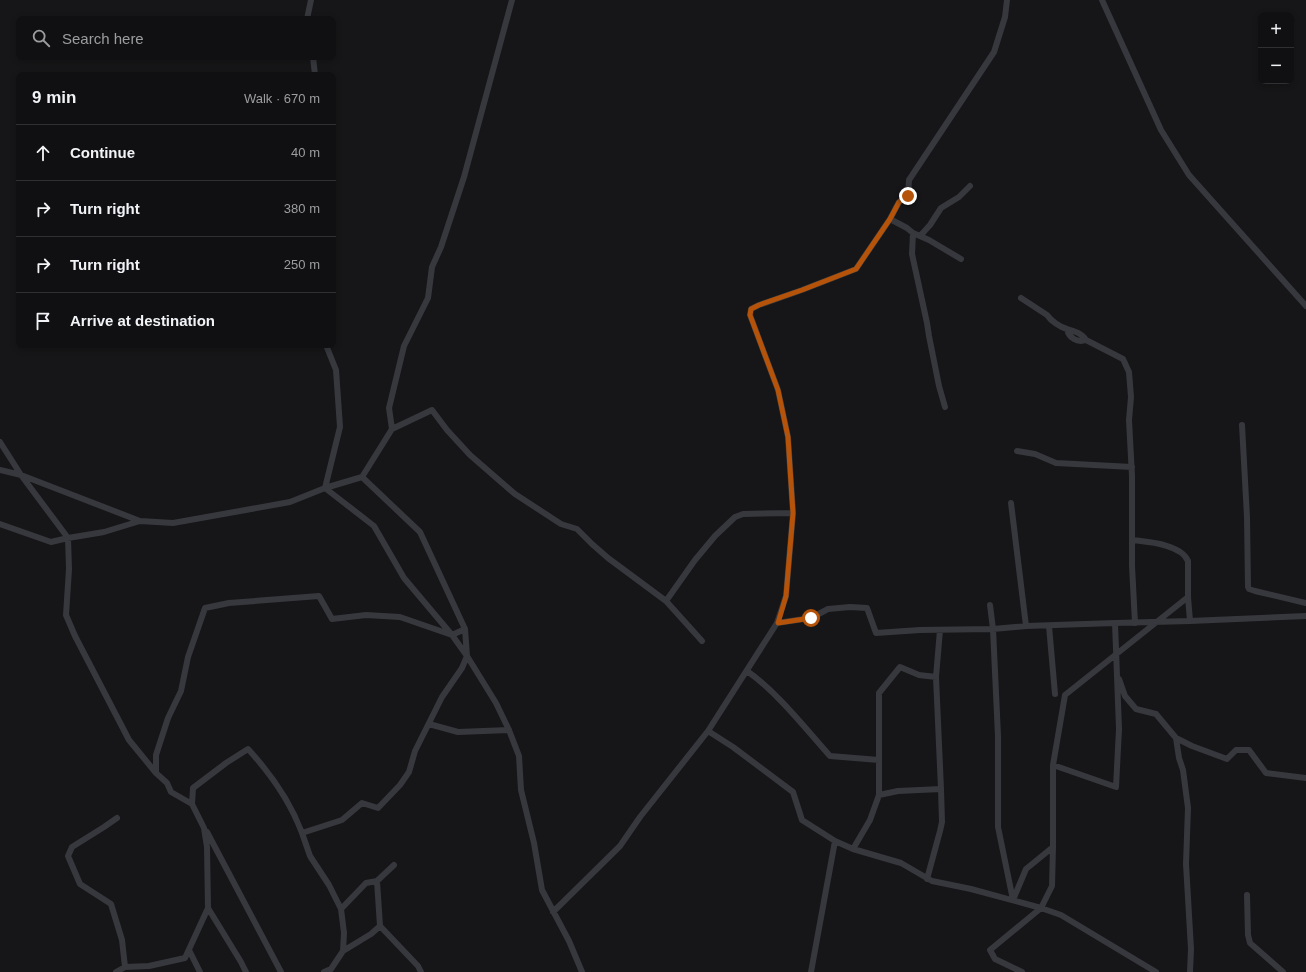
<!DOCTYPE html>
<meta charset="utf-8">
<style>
body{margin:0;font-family:Helvetica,sans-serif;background:#1e1e20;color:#f1f3f6}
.controls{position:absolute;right:12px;top:12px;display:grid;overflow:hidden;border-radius:8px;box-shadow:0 2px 6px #0003}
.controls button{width:36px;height:36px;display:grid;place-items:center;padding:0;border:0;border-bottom:1px solid #303032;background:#101012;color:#f1f3f6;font:20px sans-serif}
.stop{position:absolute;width:12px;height:12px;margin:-9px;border:3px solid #b45309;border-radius:50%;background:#fff}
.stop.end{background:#b45309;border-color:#fff;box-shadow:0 1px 4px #0008}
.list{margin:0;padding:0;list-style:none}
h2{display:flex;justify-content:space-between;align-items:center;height:52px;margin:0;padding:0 16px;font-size:17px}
h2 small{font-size:13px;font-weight:400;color:#9c9d9f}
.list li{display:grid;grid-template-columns:26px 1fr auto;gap:12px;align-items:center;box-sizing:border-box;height:56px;padding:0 16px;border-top:1px solid #303032}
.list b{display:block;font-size:15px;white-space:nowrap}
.list em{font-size:13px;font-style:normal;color:#9c9d9f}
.icon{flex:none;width:22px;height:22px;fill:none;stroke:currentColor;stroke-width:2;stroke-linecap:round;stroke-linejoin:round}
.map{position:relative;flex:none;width:1306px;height:972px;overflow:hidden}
.search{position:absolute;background:#101012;box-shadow:0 2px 6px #0003;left:16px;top:16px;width:320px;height:44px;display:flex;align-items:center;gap:10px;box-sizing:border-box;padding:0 14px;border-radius:8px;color:#9c9d9f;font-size:15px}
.panel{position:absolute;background:#101012;box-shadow:0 2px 6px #0003;left:16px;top:72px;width:320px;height:276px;border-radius:8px}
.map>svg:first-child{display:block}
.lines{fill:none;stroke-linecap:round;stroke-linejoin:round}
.street{stroke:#37383d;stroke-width:6}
.route{stroke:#b45309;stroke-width:5}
</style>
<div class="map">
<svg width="1306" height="972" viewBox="0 0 1306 972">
<rect width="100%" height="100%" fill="#161618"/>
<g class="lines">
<path class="street" d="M1102,0L1161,130L1189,175L1306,306
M307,19L311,0
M313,57L315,75
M890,219L907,228L913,233L929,240L961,259
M913,233L912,254L927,323L929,336L939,386L945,407
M920,236L930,225L941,208L959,197L970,186
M1021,298L1047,315C1051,321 1060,327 1067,329C1074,331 1082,333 1086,340L1123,359L1129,372L1131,397L1129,420L1132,476V566L1135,623
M1067,329C1069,338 1077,343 1086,340
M326,345L336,370L340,427L325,488L374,526L404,578L452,635L465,629
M1242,425L1247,517L1248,587L1249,589L1255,591L1306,603
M392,429L432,410L447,430L470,455L515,494L561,524L577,529L592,544L608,558L666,601L702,641
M0,442L21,475L68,538L69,569L66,615L75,636L129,740L156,773
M1017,451L1035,454L1056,463L1132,467
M0,470L21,475L140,521
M1011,503L1026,626
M0,524L51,542L68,538L104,532L140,521L173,523L290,502L325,488L362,477
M1132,540C1148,542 1181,544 1188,561V597L1190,621L1306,616
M666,601L695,560L715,536L735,517L743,514L793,513
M990,605L993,629L998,736V827L1013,900
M777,623L811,618L828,609L850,607L867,608L876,633L920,630L993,629L1026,626L1115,623L1119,729L1116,787L1053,765
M1115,623L1190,621
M1049,626L1055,694
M747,671C777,692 805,728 830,756L879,760
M1119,679L1125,696L1136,709L1156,714L1176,738L1179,758L1183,770L1188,808L1186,864L1191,949L1190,972
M429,724L458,732L509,730
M708,731L777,623L786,596L793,513L788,437L778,390L750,315L751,309L759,305L802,290L856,269L890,219L899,202L908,196L909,180L994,52L1005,17L1007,0
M1176,738L1192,746L1227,759L1236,750H1249L1266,773L1306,778
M879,795L898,791L941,789
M192,804L193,788L226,763L248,749C271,774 290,801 302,833L342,820L362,803L378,808L400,785L409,772L415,751L442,697L462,668L467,656L465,629L420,532L362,477L392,429L389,408L404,346L428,298L432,267L441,247L464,177L512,0
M117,818L104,827L72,847L68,856L80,884L111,904L122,940L125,967
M207,832L281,972
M302,833L310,856L329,885L341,909L344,933L343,951L331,969L324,972
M853,849L870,820L879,795V693L900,667L919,675L936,677
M927,879L940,831L942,822L941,789L936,677L940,630
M377,881L380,926
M1247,895L1248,935L1250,943L1283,972
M1013,900L1026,869L1053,847V765L1065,695L1188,597
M341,909L366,883L377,881L394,865
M553,912L620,846L640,817L708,731L733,747L793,792L802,820L835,841L853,849L901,863L932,881L971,889L1041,908L1061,915L1156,972
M189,950L200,972
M343,951L371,934L380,926L418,966L421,972
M116,972L125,967L149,966L185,958L208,908
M246,972L241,962L208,908L207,847L204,828L192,804L171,792L167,783L156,773V755L168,718L181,691L188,657L205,608L229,603L319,596L332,619L366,615L400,617L452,635L467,656L496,703L509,730L519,756L521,790L534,843L542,890L569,941L582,972
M811,972L835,841
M1022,972L995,959L990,950L1041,908L1052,886L1053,847"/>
</g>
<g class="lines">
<path class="route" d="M811,618L778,623L786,596L793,513L788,437L778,390L750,315L751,309L759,305L802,290L856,269L890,219L899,202L908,196"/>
</g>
</svg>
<div class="controls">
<button>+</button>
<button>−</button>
</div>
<div class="stop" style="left:811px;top:618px"></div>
<div class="stop end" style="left:908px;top:196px"></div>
<div class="search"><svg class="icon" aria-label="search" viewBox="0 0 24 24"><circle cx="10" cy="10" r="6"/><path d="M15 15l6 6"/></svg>Search here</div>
<section class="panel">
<h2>9 min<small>Walk · 670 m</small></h2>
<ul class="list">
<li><svg class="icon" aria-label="ahead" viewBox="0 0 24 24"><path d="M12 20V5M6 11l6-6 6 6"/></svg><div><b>Continue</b></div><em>40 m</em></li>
<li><svg class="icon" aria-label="right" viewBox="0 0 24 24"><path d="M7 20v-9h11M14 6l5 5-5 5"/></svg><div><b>Turn right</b></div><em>380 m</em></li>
<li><svg class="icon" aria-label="right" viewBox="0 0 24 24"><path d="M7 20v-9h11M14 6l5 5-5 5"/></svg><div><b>Turn right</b></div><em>250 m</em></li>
<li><svg class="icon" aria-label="arrive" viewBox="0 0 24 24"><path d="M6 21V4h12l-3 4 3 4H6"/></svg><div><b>Arrive at destination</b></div></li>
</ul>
</section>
</div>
